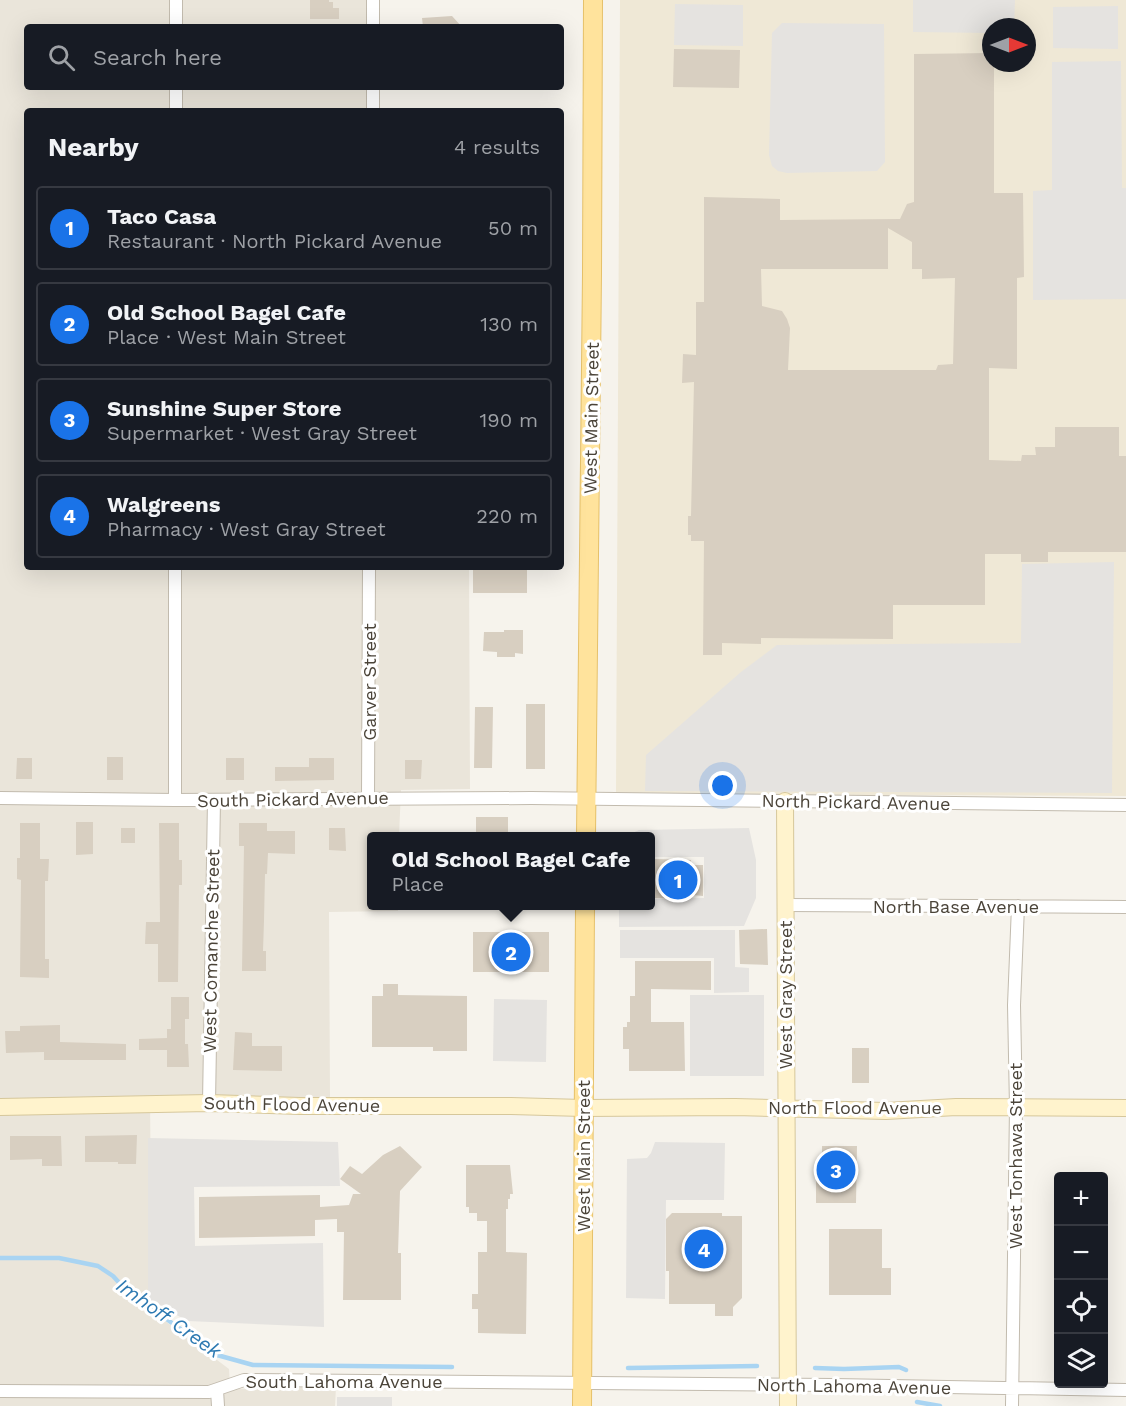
<!DOCTYPE html>
<meta charset="utf-8">
<style>
body{margin:0;font-family:"Work Sans",sans-serif;background:#242831;color:#f1f3f6}
.controls{position:absolute;right:18px;bottom:18px;display:grid;overflow:hidden;border-radius:6px;box-shadow:0 6px 24px #0002}
.controls button{width:54px;height:54px;display:grid;place-items:center;padding:0;border:0;border-bottom:2px solid #363941;background:#171b24;color:#f1f3f6;font:30px sans-serif}
.compass{position:absolute;left:982px;top:18px;width:54px;height:54px;border-radius:50%;background:#171b24;box-shadow:0 6px 24px #0002;rotate:90deg}
.you{position:absolute;left:723px;top:786px;width:21px;height:21px;margin:-15px;border:4px solid #fff;border-radius:50%;background:#1a73e8;box-shadow:0 0 0 9px #1a73e833}
.badge{display:grid;place-items:center;width:39px;height:39px;border-radius:50%;background:#1a73e8;color:#fff;font-size:20px;font-weight:700}
.pin{position:absolute;translate:-50% -50%;border:3px solid #fff;box-shadow:0 2px 6px #0006}
.popup{position:absolute;left:367px;top:832px;width:288px;height:78px;box-sizing:border-box;display:grid;place-content:center;border-radius:6px;background:#171b24;filter:drop-shadow(0 2px 4px #0005);font-size:20px;white-space:nowrap;color:#9ea1a6}
.popup b{font-size:22px;color:#f1f3f6}
.popup::after{content:'';position:absolute;left:50%;top:100%;margin-left:-12px;border:12px solid transparent;border-top-color:#171b24}
.list{margin:0;padding:0;list-style:none}
h2{display:flex;justify-content:space-between;align-items:center;height:78px;margin:0;padding:0 24px;font-size:26px}
h2 small{font-size:20px;font-weight:400;color:#9ea1a6}
.list li{display:grid;grid-template-columns:39px 1fr auto;gap:18px;align-items:center;box-sizing:border-box;height:84px;margin:0 12px 12px;padding:0 12px;border:2px solid #363941;border-radius:6px}
.list b{display:block;font-size:22px;white-space:nowrap}
.list p{margin:0;font-size:20px;white-space:nowrap;color:#9ea1a6}
.list em{font-size:20px;font-style:normal;color:#9ea1a6}
.icon{flex:none;width:33px;height:33px;fill:none;stroke:currentColor;stroke-width:2;stroke-linecap:round;stroke-linejoin:round}
.map{position:relative;flex:none;width:1126px;height:1406px;overflow:hidden}
.search{position:absolute;background:#171b24;box-shadow:0 6px 24px #0002;left:24px;top:24px;width:540px;height:66px;display:flex;align-items:center;gap:15px;box-sizing:border-box;padding:0 21px;border-radius:6px;color:#9ea1a6;font-size:22px}
.panel{position:absolute;background:#171b24;box-shadow:0 6px 24px #0002;left:24px;top:108px;width:540px;height:462px;border-radius:6px}
.map>svg:first-child{display:block}
.residential{fill:#eae5da}
.education{fill:#efe8d6;fill-rule:evenodd}
.parking{fill:#e5e3e0}
.lines{fill:none;stroke-linecap:round;stroke-linejoin:round}
.stream{stroke:#a9d4f2;stroke-width:4.5}
.building{fill:#d8cfc1;fill-rule:evenodd}
.street-casing{stroke:#c2bbae;stroke-width:14}
.secondary-casing{stroke:#d6c79b;stroke-width:18}
.primary-casing{stroke:#e6c16a;stroke-width:20}
.street{stroke:#fff;stroke-width:12}
.secondary{stroke:#fff3cd;stroke-width:16}
.primary{stroke:#ffe39c;stroke-width:18}
.labels{text-anchor:middle;dominant-baseline:central;stroke-width:6;stroke-linejoin:round;paint-order:stroke}
.street-label{font-size:18px;fill:#4b4439;stroke:#fff}
.water-label{font-size:20px;font-style:italic;fill:#2e7ab2;stroke:#fff}
</style>
<div class="map">
<svg width="1126" height="1406" viewBox="0 0 1126 1406">
<rect width="100%" height="100%" fill="#f6f3ec"/>
<path class="residential" d="M0,0H368L367,27H27V87H367V111H27V567H469L470,789L401,790L399,836H372V906H398V911L329,912L330,1098L150,1099L152,1311L229,1369L230,1389L336,1387L335,1406H0Z"/>
<path class="education" d="M620,0H1126V796L616,794ZM991,27H1027V63H991Z"/>
<path class="parking" d="M913,0H1015L1014,27H991V33L913,32Z
M675,4L743,5V46L674,45Z
M1118,6V49L1053,48V7Z
M782,23L884,24L885,162L877,171L787,173L778,171L772,166L769,155L772,33Z
M1121,61L1122,188H1126V299L1033,300V191L1052,190V62Z
M1114,562L1112,793L645,791L646,755L741,672L777,645L1021,643L1022,564Z
M749,828L756,860V898L744,926L619,927V906H650L651,899L704,898V857H651V875L650,836H626L639,830Z
M620,930H735V967L749,968V992L714,993V958H620Z
M690,995H764V1076H690Z
M494,999L547,1000L546,1062L493,1061Z
M148,1138L338,1142L340,1186L194,1187L195,1246L323,1243L324,1327L188,1321L148,1300Z
M655,1142L725,1143L724,1200H666L665,1299L626,1298L627,1159L647,1158L651,1153Z
M337,1397H392V1406H337Z"/>
<g class="lines">
<path class="stream" d="M0,1258H59L98,1266L113,1276L135,1300L165,1318L217,1355L253,1365L452,1367
M628,1368L757,1366
M815,1368L844,1369L899,1367L906,1370
M917,1402L940,1406"/>
</g>
<path class="building" d="M310,0H329V2H333V8H339V19H310Z
M452,16L462,27H423L422,18Z
M674,49L740,50L739,88L673,87Z
M991,53V63H994V193H1023L1024,277L1017,278V369L989,368V460L1021,461L1022,455H1036L1035,447H1055V427H1119V456H1126V552H1048V562H1021V554H985V605H893V639L761,638V644L722,643V655H703L704,541H691V535H688V516H691L694,382L682,383L683,354L696,355V302H704V197L780,199V220L900,219L907,204L914,202V54ZM888,228L912,242V269H922V279L955,278L953,364L938,365L936,370H788L790,328L787,319L782,311L762,306L761,269H888Z
M473,567H527V593H473Z
M504,630H523V654L515,653V657H497V652L483,651L484,632H504Z
M526,704H545V769H526Z
M475,707H493L492,768H474Z
M107,757H123V780H107Z
M17,758H32V779H16Z
M226,758H244V780H226Z
M309,758H334V780L275,781V767H309Z
M405,760H422L421,779H405Z
M476,817H508V837H476Z
M76,822H93V854L76,855Z
M20,823H40V859H49L48,881H45V959H49V978L20,977L21,880L17,879V858H20Z
M159,823H179V860H182V885H179L178,982H158V944H145L146,922H160Z
M239,823H267V831H295V854L268,853L267,874H265L264,921L263,951H266V971H242L244,846H239Z
M121,828H135V843H121Z
M329,828H345L346,851L329,850Z
M654,859L691,860V865H703V896L692,895L691,899L654,898Z
M767,929L768,965L740,964L739,930Z
M473,932H549V972H473Z
M635,961H711V990L651,989V1022H684L685,1071H629V1049H623V1027H627V1022H630V996H635Z
M383,984H398V995L467,996V1051H433V1047H372V996H383Z
M171,997H189V1019H185V1044H188L189,1067H167V1050H139V1039L167,1038V1029H171Z
M60,1025V1042L126,1044V1060H44V1052L6,1053L5,1031H20V1026Z
M235,1032L252,1033V1046H282V1071L233,1070Z
M852,1048H869V1083H852Z
M137,1135L136,1164H118V1162H85V1136Z
M10,1136H61L62,1166H42V1159L10,1160Z
M400,1146L422,1167L400,1191L398,1253H401V1300H343L344,1232H337V1219L315,1220V1236L199,1238V1197L320,1195V1207L349,1205L353,1194H361L340,1179L350,1166L362,1174L383,1155Z
M822,1146H857L856,1203H816V1175H822Z
M466,1165H510L513,1194H510V1199H508V1209H506V1252L527,1253L526,1334L478,1333V1309H472V1294H478V1252H487V1221H477V1213H469V1207H466Z
M672,1213H722V1216H742V1298L733,1307V1316H715V1304H669V1271H666V1219Z
M829,1229H882V1268H891V1295H829Z"/>
<g class="lines">
<defs>
<path id="street" d="M176,27V0
M373,27V0
M176,111V87
M373,111V87
M0,798L175,800L531,798L1126,805
M368,798L369,567
M175,800V567
M786,905L1126,907
M209,1103L214,800
M217,1390L218,1406
M0,1391L209,1392L244,1380L834,1385L1126,1390
M1012,1406L1016,1107L1014,1005L1018,906"/>
<path id="secondary" d="M785,801L788,1406
M0,1107L209,1103L300,1106H511L583,1108L735,1107L886,1111L956,1107L1126,1108"/>
<path id="primary" d="M586,836L592,274L593,0
M582,1406L585,906"/>
</defs>
<use href="#street" class="street-casing"/>
<use href="#secondary" class="secondary-casing"/>
<use href="#primary" class="primary-casing"/>
<use href="#street" class="street"/>
<use href="#secondary" class="secondary"/>
<use href="#primary" class="primary"/>
</g>
<g class="labels">
<g class="street-label">
<text transform="translate(591 418) rotate(-89)">West Main Street</text>
<text transform="translate(369 682) rotate(-90)">Garver Street</text>
<text transform="translate(293 799) rotate(-1)">South Pickard Avenue</text>
<text transform="translate(856 802) rotate(1)">North Pickard Avenue</text>
<text x="956" y="906">North Base Avenue</text>
<text transform="translate(211 951) rotate(-89)">West Comanche Street</text>
<text transform="translate(785 995) rotate(-90)">West Gray Street</text>
<text transform="translate(292 1104) rotate(1)">South Flood Avenue</text>
<text x="855" y="1107">North Flood Avenue</text>
<text transform="translate(583 1156) rotate(-90)">West Main Street</text>
<text transform="translate(1015 1156) rotate(-90)">West Tonhawa Street</text>
<text x="344" y="1381">South Lahoma Avenue</text>
<text transform="translate(854 1386) rotate(1)">North Lahoma Avenue</text>
</g>
<g class="water-label">
<text transform="translate(169 1318) rotate(35)">Imhoff Creek</text>
</g>
</g>
</svg>
<div class="controls">
<button>+</button>
<button>−</button>
<button><svg class="icon" aria-label="locate" viewBox="0 0 24 24"><circle cx="12" cy="12" r="6"/><path d="M12 2v4M12 18v4M2 12h4M18 12h4"/></svg></button>
<button><svg class="icon" aria-label="layers" viewBox="0 0 24 24"><path d="M12 4l9 5-9 5-9-5zM3 14l9 5 9-5"/></svg></button>
</div>
<svg class="compass" viewBox="-18 -18 36 36"><path d="M0-13l5 13h-10z" fill="#e53935"/><path d="M0 13l5-13h-10z" fill="#9ea1a6"/></svg>
<div class="you"></div>
<div class="pin badge" style="left:678px;top:880px">1</div>
<div class="pin badge" style="left:511px;top:952px">2</div>
<div class="popup"><b>Old School Bagel Cafe</b>Place</div>
<div class="pin badge" style="left:836px;top:1170px">3</div>
<div class="pin badge" style="left:704px;top:1249px">4</div>
<div class="search"><svg class="icon" aria-label="search" viewBox="0 0 24 24"><circle cx="10" cy="10" r="6"/><path d="M15 15l6 6"/></svg>Search here</div>
<section class="panel">
<h2>Nearby<small>4 results</small></h2>
<ul class="list">
<li><span class="badge">1</span><div><b>Taco Casa</b><p>Restaurant · North Pickard Avenue</p></div><em>50 m</em></li>
<li><span class="badge">2</span><div><b>Old School Bagel Cafe</b><p>Place · West Main Street</p></div><em>130 m</em></li>
<li><span class="badge">3</span><div><b>Sunshine Super Store</b><p>Supermarket · West Gray Street</p></div><em>190 m</em></li>
<li><span class="badge">4</span><div><b>Walgreens</b><p>Pharmacy · West Gray Street</p></div><em>220 m</em></li>
</ul>
</section>
</div>
